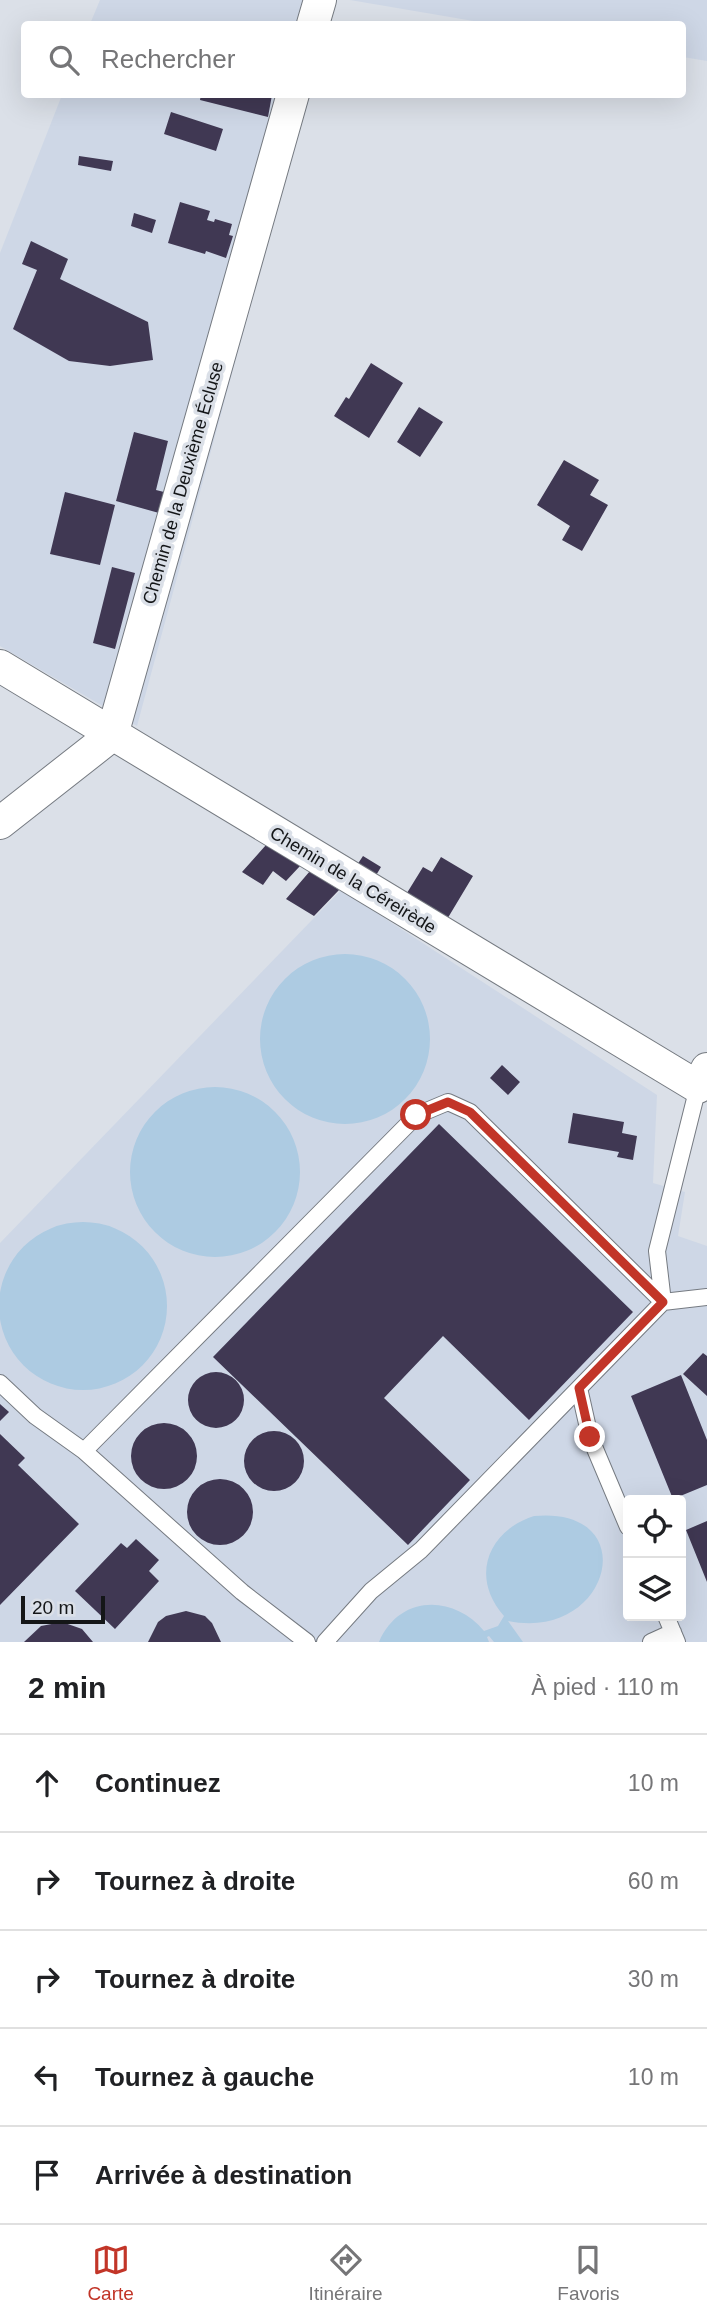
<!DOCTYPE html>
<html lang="fr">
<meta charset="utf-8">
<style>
body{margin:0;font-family:Helvetica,sans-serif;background:#f6f6f6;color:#202124}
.controls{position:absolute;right:21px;bottom:21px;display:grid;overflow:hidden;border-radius:7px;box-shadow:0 7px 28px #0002}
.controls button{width:63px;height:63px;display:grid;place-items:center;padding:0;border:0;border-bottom:2px solid #e0e0e0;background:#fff;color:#202124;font:35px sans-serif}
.scale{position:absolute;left:21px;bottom:18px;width:84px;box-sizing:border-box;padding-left:7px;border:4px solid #141618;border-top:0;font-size:19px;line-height:24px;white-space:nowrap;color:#141618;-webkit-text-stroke:5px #dbe0e8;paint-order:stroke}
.stop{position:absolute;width:21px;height:21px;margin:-16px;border:5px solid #c23528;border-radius:50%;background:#fff}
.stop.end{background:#c23528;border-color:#fff;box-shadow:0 2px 7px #0008}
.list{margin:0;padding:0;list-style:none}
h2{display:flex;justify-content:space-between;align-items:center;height:91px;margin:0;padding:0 28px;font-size:30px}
h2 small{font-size:23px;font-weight:400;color:#757577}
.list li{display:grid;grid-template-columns:46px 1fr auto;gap:21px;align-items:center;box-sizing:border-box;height:98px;padding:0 28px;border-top:2px solid #e0e0e0}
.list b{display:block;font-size:26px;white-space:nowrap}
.list em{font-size:23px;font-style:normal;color:#757577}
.icon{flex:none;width:38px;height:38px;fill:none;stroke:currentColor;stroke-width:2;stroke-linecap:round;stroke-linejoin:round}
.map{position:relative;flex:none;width:707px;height:1642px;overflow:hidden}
.search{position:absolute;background:#fff;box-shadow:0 7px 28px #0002;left:21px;right:21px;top:21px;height:77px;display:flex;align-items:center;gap:18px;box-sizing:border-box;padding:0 24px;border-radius:7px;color:#757577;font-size:26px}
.sheet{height:581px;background:#fff}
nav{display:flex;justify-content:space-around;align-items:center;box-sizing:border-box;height:98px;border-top:2px solid #e0e0e0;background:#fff;font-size:19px;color:#757577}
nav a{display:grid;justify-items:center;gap:4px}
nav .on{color:#c23528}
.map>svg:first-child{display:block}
.built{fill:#ced7e6;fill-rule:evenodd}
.water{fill:#adcbe2}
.building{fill:#403853}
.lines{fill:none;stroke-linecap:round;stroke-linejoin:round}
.lane-casing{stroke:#757a81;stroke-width:18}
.street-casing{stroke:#757a81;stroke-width:34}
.lane{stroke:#fff;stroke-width:16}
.street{stroke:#fff;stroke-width:32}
.route{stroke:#c23528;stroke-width:9}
.labels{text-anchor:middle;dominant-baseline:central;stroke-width:7;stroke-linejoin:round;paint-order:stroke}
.street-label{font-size:18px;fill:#141618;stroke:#dbe0e8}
</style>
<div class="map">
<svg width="707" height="1642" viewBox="0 0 707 1642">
<rect width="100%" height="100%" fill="#dbe0e8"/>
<path class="built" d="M100,0H332L325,24H90Z
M350,0H707V61L683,57L682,24H491Z
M62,95H307L137,726L0,646V253Z
M341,890L657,1095L653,1183L685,1192L678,1236L707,1246V1642H0V1243ZM628,1500H681V1616H628Z"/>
<path class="water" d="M260 1039a85 85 0 1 1 170 0a85 85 0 1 1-170 0Z
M130 1172a85 85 0 1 1 170 0a85 85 0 1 1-170 0Z
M-1 1306a84 84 0 1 1 168 0a84 84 0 1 1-168 0Z
M534,1516C645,1506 611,1642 508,1621L523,1642H494L489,1636L487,1637L489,1642H379C399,1595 453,1594 484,1631L498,1626L504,1616C470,1578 487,1531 534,1516Z"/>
<path class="building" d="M201,94H268L272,95L268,117L200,100Z
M171,112L223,129L216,151L164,134Z
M79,156L113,161L111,171L78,165Z
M180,202L210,211L207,220L214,222L215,219L232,224L229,235L233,236L226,258L206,251L205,254L168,243Z
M134,213L156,220L152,233L131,226Z
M31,241L68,259L60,279L148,322L153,360L110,366L69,361L13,329L37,270L22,264Z
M371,363L403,383L369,438L334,416L346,397L349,399Z
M419,407L443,422L420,457L397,442Z
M134,432L168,441L156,490L164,492L159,513L116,501Z
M564,460L599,480L590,495L608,505L582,551L562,540L570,526L537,505Z
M65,492L115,505L100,565L50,554Z
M112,567L135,573L115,649L93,643Z
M266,845L300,866L286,881L273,871L263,885L242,872Z
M363,856L381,867L372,882L353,871Z
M441,857L473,876L443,926L402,901L423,867L432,872Z
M310,871L339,890L314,916L286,899Z
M502,1065L520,1082L508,1095L490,1078Z
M573,1113L624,1122L622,1133L637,1136L633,1160L617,1157L619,1152L568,1143Z
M439,1124L633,1312L529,1420L443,1336L384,1398L470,1480L408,1545L213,1357Z
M703,1353L707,1356V1396L683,1374Z
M188 1400a28 28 0 1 1 56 0a28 28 0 1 1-56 0Z
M681,1375L707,1440V1485L673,1499L631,1396Z
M0,1404L9,1412L0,1421Z
M131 1456a33 33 0 1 1 66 0a33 33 0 1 1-66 0Z
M244 1461a30 30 0 1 1 60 0a30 30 0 1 1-60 0Z
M0,1434L25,1458L18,1465L79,1524L0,1605Z
M187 1512a33 33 0 1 1 66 0a33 33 0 1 1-66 0Z
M707,1521V1582L686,1530Z
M136,1539L159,1560L149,1571L159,1581L115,1629L75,1591L121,1543L127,1548Z
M186,1611L205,1616L212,1623L221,1642H148L158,1622L166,1616Z
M62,1622L82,1629L93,1642H24L41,1626Z"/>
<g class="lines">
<defs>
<path id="lane" d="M0,1383L35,1416L84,1451L242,1592L307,1642
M579,1388L590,1437L628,1527
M84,1451L417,1115L448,1102L470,1112L663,1302L707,1297
M666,1616L677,1642
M325,1642L371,1591L421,1550L663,1302L657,1251L698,1087L702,1090
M651,1642L673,1632"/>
<path id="street" d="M313,24L320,0
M0,666L698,1087L707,1069
M0,823L112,735L293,94"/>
</defs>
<use href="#lane" class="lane-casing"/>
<use href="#street" class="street-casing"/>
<use href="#lane" class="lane"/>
<use href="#street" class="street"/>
</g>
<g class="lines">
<path class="route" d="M416,1115L448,1102L470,1112L663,1302L579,1388L590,1437"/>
</g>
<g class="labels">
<g class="street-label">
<text transform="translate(183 483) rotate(-74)">Chemin de la Deuxième Écluse</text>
<text transform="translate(353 880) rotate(31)">Chemin de la Céreirède</text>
</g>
</g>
</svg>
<div class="controls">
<button><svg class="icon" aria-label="locate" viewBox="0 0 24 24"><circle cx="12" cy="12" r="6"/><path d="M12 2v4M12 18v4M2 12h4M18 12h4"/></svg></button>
<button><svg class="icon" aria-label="layers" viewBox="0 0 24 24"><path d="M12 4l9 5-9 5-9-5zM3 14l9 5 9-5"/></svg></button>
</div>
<div class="scale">20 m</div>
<div class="stop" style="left:416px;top:1115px"></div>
<div class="stop end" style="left:590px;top:1437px"></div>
<div class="search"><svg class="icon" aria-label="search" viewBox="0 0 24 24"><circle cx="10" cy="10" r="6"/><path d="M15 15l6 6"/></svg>Rechercher</div>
</div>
<section class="sheet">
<h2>2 min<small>À pied · 110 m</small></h2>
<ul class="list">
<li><svg class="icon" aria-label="ahead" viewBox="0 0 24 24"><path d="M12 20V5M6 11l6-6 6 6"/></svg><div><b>Continuez</b></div><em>10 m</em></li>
<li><svg class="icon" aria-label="right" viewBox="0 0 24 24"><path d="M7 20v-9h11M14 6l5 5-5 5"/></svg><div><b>Tournez à droite</b></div><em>60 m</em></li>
<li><svg class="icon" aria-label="right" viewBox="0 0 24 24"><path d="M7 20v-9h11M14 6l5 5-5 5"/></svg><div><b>Tournez à droite</b></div><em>30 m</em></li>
<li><svg class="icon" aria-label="left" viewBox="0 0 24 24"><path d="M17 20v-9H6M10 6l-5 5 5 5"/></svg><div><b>Tournez à gauche</b></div><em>10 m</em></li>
<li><svg class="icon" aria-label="arrive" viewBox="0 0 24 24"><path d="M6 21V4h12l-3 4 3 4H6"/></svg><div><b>Arrivée à destination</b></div></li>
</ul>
</section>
<nav>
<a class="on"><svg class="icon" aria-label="map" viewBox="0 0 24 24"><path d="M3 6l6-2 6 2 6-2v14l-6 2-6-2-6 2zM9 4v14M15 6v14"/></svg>Carte</a>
<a><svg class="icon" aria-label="directions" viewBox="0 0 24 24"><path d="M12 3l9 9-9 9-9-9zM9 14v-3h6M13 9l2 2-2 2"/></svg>Itinéraire</a>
<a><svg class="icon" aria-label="saved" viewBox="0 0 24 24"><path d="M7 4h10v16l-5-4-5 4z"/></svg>Favoris</a>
</nav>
